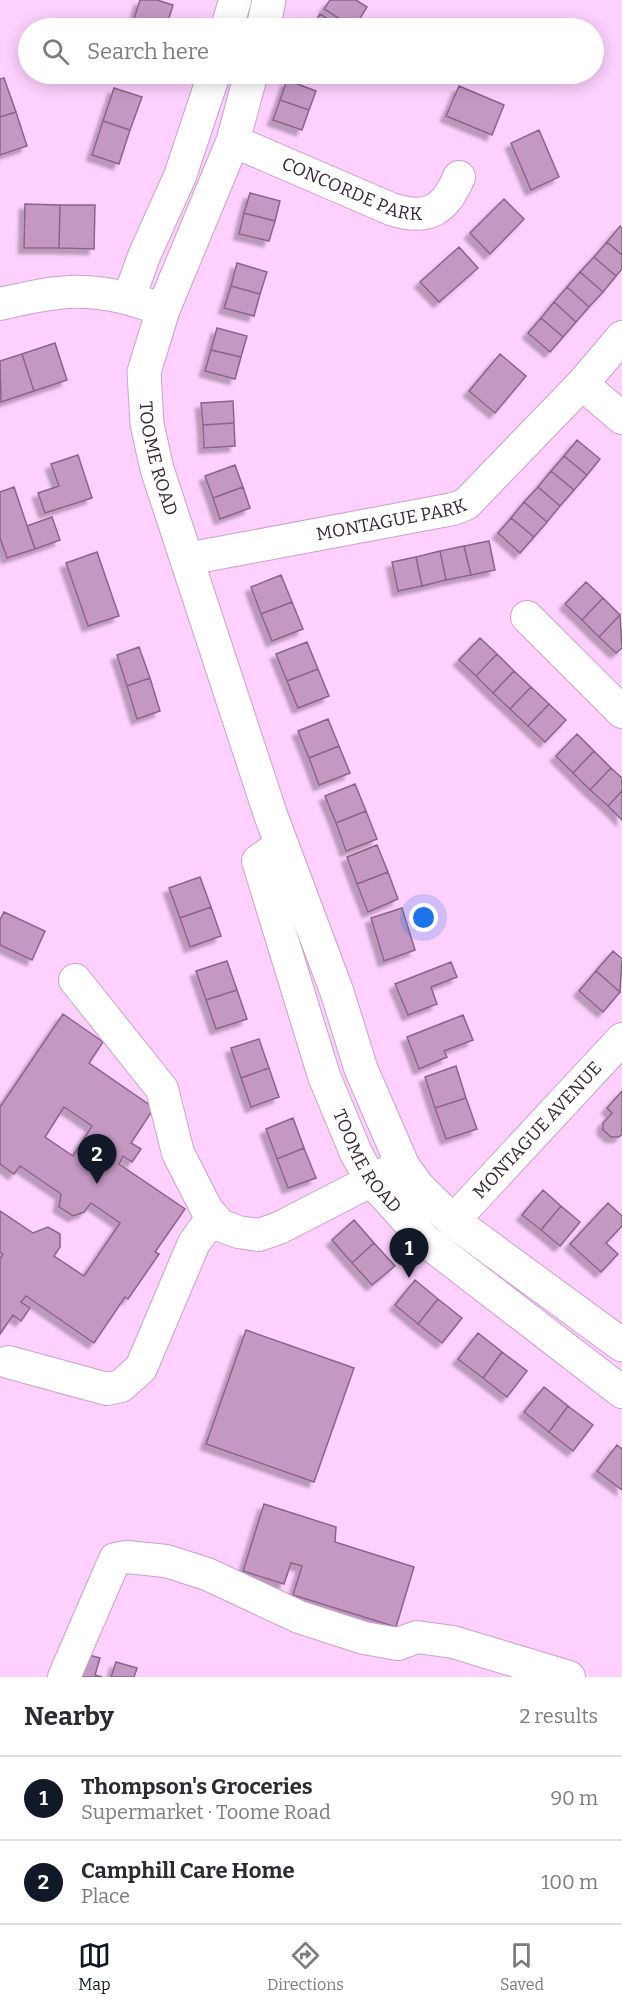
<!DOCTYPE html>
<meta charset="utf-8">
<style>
body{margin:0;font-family:Bitter,serif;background:#f2f2f3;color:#2b2b33}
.you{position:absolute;left:424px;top:918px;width:21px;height:21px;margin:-15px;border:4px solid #fff;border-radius:50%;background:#1a73e8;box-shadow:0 0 0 9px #1a73e833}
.badge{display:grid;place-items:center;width:39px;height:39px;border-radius:50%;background:#111827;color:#fff;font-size:20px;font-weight:700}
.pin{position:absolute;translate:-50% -50px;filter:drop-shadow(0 2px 3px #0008)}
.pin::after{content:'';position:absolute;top:32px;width:21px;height:18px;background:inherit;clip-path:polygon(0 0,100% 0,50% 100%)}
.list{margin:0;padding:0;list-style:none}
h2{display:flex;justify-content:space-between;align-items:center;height:78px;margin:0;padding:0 24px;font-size:26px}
h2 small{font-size:20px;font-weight:400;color:#7c7c81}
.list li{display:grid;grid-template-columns:39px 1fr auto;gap:18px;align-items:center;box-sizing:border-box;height:84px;padding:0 24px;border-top:2px solid #e1e1e2}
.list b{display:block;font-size:22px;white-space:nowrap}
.list p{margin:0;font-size:20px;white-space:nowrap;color:#7c7c81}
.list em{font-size:20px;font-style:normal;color:#7c7c81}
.icon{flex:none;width:33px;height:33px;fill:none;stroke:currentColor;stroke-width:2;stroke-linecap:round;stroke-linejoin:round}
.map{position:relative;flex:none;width:622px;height:1677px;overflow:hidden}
.search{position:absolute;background:#fff;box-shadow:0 3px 15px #0003;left:18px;right:18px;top:18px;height:66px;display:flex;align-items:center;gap:15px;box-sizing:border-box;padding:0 21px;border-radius:33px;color:#7c7c81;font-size:22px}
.sheet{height:246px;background:#fff}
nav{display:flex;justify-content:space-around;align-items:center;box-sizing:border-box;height:84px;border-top:2px solid #e1e1e2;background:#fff;font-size:16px;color:#7c7c81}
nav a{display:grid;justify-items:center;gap:3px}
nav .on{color:#111827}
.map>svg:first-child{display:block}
.building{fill:#c498c3;stroke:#8c638c;stroke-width:1.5;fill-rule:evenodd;filter:url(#shadow)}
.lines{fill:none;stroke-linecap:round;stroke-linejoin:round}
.minor-casing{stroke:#cca1cc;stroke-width:34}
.major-casing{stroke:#cca1cc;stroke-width:35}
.minor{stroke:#fff;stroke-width:32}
.major{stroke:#fff;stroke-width:33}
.labels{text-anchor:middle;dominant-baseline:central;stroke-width:4.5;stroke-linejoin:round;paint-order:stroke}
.street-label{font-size:18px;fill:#382739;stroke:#fae7fa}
</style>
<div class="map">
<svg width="622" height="1677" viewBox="0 0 622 1677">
<defs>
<filter id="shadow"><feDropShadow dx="-5.5" dy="5.5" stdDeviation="1.5" flood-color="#0004"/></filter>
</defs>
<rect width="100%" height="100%" fill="#fdd0fd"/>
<path class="building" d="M140,0H157L173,5L166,28H131Z
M330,0H356L367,7L354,28L324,9Z
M320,14L343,28H311Z
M4,78L16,112L0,117V79Z
M287,80L316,91L309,110L280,100Z
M459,86L504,105L492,135L446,116Z
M114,88L142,97L130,130L103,121Z
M280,100L309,110L302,130L273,120Z
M16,112L27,146L0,155V117Z
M103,121L130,130L119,164L92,155Z
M539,130L559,177L531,190L511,143Z
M250,193L280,201L275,221L244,213Z
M504,199L524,219L490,254L470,233Z
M25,204L60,205L59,248H24Z
M60,205H95L94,249L59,248Z
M244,213L275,221L269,241L239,234Z
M620,226L622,228V255L607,242Z
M607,242L622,255V269L616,276L594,257Z
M459,247L478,268L439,302L420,282Z
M594,257L616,276L603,292L580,272Z
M237,263L267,272L260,294L231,286Z
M580,272L603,292L589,307L567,287Z
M231,286L260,294L254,316L224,308Z
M567,287L589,307L576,322L554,302Z
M554,302L576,322L563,337L541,318Z
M541,318L563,337L550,352L528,333Z
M217,328L247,336L241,357L211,350Z
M55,343L67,380L34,391L22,354Z
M211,350L241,357L235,379L205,371Z
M22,354L34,391L1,402L0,361Z
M500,354L526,376L495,413L469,391Z
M233,401L234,423L203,425L201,403Z
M234,423L235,446L204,448L203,425Z
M577,440L600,459L587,475L564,456Z
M78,455L92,498L45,513L38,493L59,486L51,464Z
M564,456L587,475L574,490L551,471Z
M235,465L243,487L213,498L205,476Z
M551,471L574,490L560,506L538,487Z
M14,487L35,549L7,558L0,538V492Z
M243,487L250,508L220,519L213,498Z
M538,487L560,506L547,522L524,502Z
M524,502L547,522L534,537L511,518Z
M52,517L60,540L35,549L27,526Z
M511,518L534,537L520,553L498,533Z
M489,541L495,570L471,575L464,546Z
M464,546L471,575L446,580L440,551Z
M440,551L446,580L422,586L416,557Z
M97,552L119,616L88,626L66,563Z
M416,557L422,586L398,591L392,562Z
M281,575L292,602L261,614L251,587Z
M586,582L603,598L582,620L565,604Z
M603,598L620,615L599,637L582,620Z
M292,602L303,629L272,641L261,614Z
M620,615L622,648L616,653L599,637Z
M480,638L497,654L476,676L459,660Z
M307,642L318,669L287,681L276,654Z
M139,647L150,678L127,686L117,655Z
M497,654L514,671L493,693L476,676Z
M318,669L329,696L298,708L287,681Z
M514,671L531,687L510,709L493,693Z
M150,678L160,711L137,719L127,686Z
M531,687L549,704L528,726L510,709Z
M549,704L566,720L545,742L528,726Z
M328,719L339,746L309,758L298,731Z
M577,734L594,751L573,773L556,756Z
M339,746L350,773L319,785L309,758Z
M594,751L611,768L590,790L573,773Z
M611,768L622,778V791L608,806L590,790Z
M355,784L366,811L336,823L325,796Z
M622,791V820L608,806Z
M366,811L377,839L346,851L336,823Z
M377,845L388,872L357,884L347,857Z
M388,872L398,899L368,912L357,884Z
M200,877L211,907L180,918L169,888Z
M211,907L221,936L190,947L180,918Z
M402,908L415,950L384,961L371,918Z
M4,912L45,931L32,960L0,945V920Z
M613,951L622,959L620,992L596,971Z
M227,961L237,990L206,1000L196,971Z
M451,962L457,977L431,987L437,1004L408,1015L395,984Z
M596,971L620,992L603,1012L579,991Z
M237,990L247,1019L216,1029L206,1000Z
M63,1014L103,1042L89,1063L154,1108L131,1143L141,1149L132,1162L123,1156L119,1164L185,1209L155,1252L159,1254L128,1299L125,1297L94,1343L26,1296L21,1302L30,1308L21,1321L13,1315L0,1334V1259L3,1254L0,1252V1211L33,1233L48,1227L60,1234V1247L54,1256L84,1276L120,1223L91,1203L84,1212L73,1216L59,1207L61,1194L20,1166L14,1174L0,1164V1107ZM64,1107L92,1126L73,1156L45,1137Z
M463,1015L473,1040L444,1051L447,1057L419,1069L407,1037Z
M259,1039L269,1068L241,1078L231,1048Z
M456,1066L466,1098L435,1108L425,1077Z
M269,1068L279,1097L251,1107L241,1078Z
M622,1091V1134L619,1137H611L603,1130V1123L612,1113L607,1108Z
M466,1098L477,1129L446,1139L435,1108Z
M293,1118L304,1148L277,1159L266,1129Z
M304,1148L316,1178L288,1188L277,1159Z
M543,1190L561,1206L541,1230L522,1215Z
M608,1203L622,1216V1226L606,1243L618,1254L601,1272L570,1244Z
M561,1206L580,1222L560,1246L541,1230Z
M354,1220L374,1243L352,1263L332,1240Z
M374,1243L395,1266L372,1285L352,1263Z
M415,1280L438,1299L418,1324L395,1305Z
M438,1299L462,1318L442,1343L418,1324Z
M246,1330L354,1368L314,1482L206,1444Z
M478,1333L502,1352L483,1378L458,1359Z
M502,1352L527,1371L507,1397L483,1378Z
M544,1387L568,1406L549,1432L524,1412Z
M568,1406L593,1425L573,1451L549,1432Z
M617,1445L622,1449V1490L597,1471Z
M264,1504L336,1527L335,1542L414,1567L396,1627L293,1595L302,1566L291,1563L284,1584L243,1571Z
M82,1653L100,1658L95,1675L102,1677H74Z
M116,1662L137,1668L134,1677H111Z"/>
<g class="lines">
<defs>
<g id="minor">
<path d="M227,28L235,0"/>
<path id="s1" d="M233,141L391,209C427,221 445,211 459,177"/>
<path d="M129,298L144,256L180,176L214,74"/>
<path d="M0,304C59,290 90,285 149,305"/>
<path d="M582,384L622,418"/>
<path id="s2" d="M187,559L453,509L466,504L582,384L622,337"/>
<path d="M527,617L622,712"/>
<path id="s3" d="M282,844L258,861L324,1076L356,1153L371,1180L426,1241L622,1392"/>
<path d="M75,980L162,1089L178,1153L207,1210L220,1225L238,1232L259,1235L279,1228L388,1172"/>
<path id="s4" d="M453,1221L622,1039"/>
<path d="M8,1362L107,1389L121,1386L141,1368L194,1243L213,1217"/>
<path d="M64,1677L115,1559L127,1557L166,1561L207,1574L299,1617L364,1638L398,1644L417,1637L453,1642L569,1677"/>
</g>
<g id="major">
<path d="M263,28L269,0"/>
<path id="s5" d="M251,74L233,141L163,310L144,372L147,424L157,469L271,816L337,992L361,1069L403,1166L418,1187L453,1221L622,1345"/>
</g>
</defs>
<use href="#minor" class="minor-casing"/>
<use href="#major" class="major-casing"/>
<use href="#minor" class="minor"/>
<use href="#major" class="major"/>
</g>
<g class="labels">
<g class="street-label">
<text stroke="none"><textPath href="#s1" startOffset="129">CONCORDE PARK</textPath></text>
<text stroke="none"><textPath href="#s5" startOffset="405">TOOME ROAD</textPath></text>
<text stroke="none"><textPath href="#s2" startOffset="208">MONTAGUE PARK</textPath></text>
<text stroke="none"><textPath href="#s4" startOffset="124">MONTAGUE AVENUE</textPath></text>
<text stroke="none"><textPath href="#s3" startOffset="350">TOOME ROAD</textPath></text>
</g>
</g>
</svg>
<div class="you"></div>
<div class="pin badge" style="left:409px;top:1278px">1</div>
<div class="pin badge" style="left:97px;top:1184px">2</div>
<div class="search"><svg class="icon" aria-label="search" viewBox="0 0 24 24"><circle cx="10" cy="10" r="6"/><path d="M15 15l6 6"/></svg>Search here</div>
</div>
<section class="sheet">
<h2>Nearby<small>2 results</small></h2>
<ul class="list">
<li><span class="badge">1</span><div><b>Thompson's Groceries</b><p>Supermarket · Toome Road</p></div><em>90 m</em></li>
<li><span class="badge">2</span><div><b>Camphill Care Home</b><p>Place</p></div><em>100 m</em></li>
</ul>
</section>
<nav>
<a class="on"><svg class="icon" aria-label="map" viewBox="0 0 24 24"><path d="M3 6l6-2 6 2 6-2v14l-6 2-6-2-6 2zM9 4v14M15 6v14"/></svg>Map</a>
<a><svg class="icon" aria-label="directions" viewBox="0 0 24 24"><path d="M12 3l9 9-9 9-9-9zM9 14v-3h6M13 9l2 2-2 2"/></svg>Directions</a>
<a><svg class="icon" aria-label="saved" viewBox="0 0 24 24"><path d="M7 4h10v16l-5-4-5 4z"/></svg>Saved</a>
</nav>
